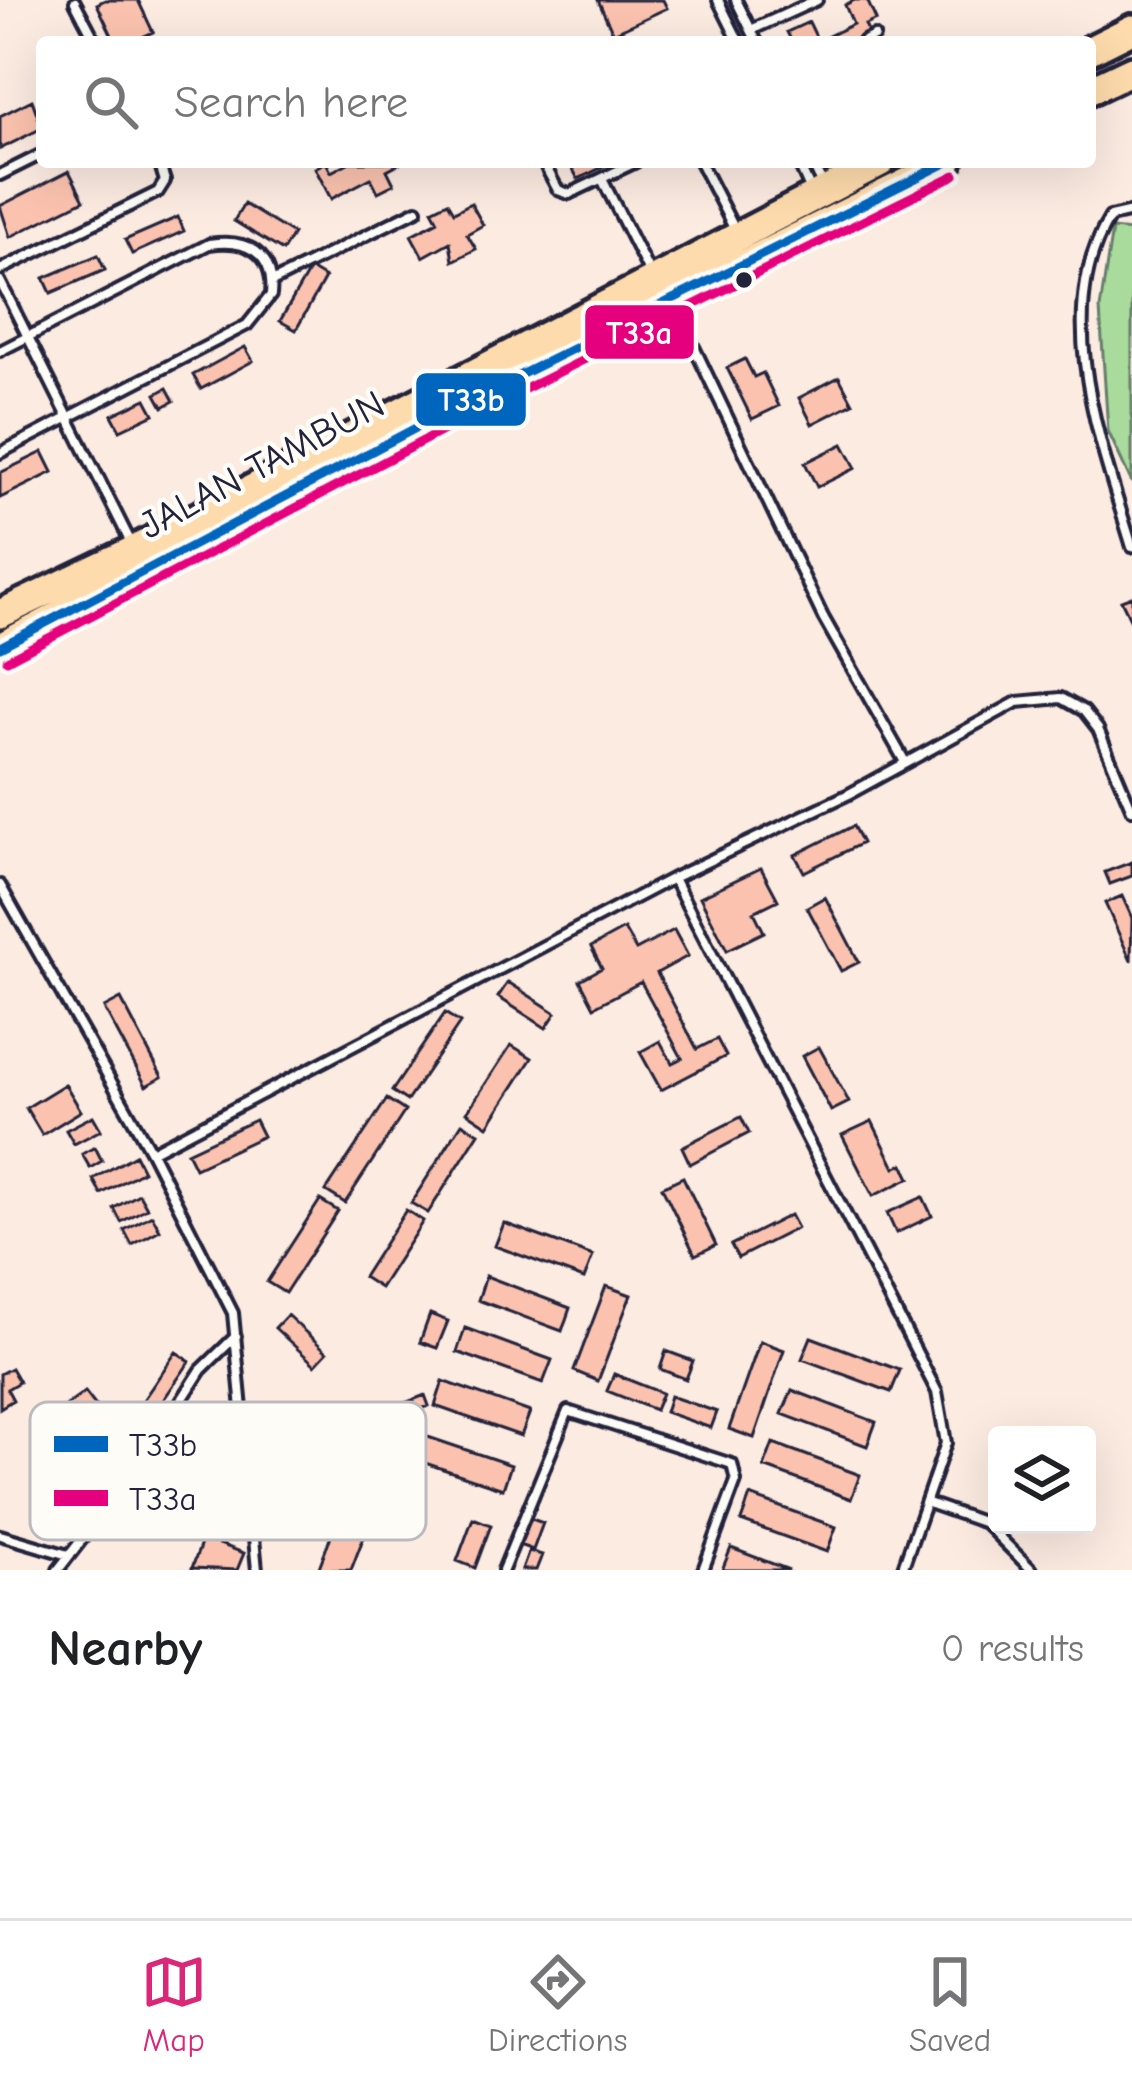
<!DOCTYPE html>
<style>
body{margin:0;font-family:"Comic Neue",sans-serif;background:#f6f6f6;color:#202124}
.controls{position:absolute;right:36px;bottom:36px;display:grid;overflow:hidden;border-radius:12px;box-shadow:0 12px 48px #0002}
.controls button{width:108px;height:108px;display:grid;place-items:center;padding:0;border:0;border-bottom:3px solid #e0e0e0;background:#fff;color:#202124;font:60px sans-serif}
.list{margin:0;padding:0;list-style:none}
h2{display:flex;justify-content:space-between;align-items:center;height:156px;margin:0;padding:0 48px;font-size:51px}
h2 small{font-size:39px;font-weight:400;color:#757577}
.icon{flex:none;width:66px;height:66px;fill:none;stroke:currentColor;stroke-width:2;stroke-linecap:round;stroke-linejoin:round}
.map{position:relative;flex:none;width:1132px;height:1570px;overflow:hidden}
.search{position:absolute;background:#fff;box-shadow:0 12px 48px #0002;left:36px;right:36px;top:36px;height:132px;display:flex;align-items:center;gap:30px;box-sizing:border-box;padding:0 42px;border-radius:12px;color:#757577;font-size:45px}
.sheet{height:348px;background:#fff}
nav{display:flex;justify-content:space-around;align-items:center;box-sizing:border-box;height:168px;border-top:3px solid #e0e0e0;background:#fff;font-size:33px;color:#757577}
nav a{display:grid;justify-items:center;gap:6px}
nav .on{color:#db2777}
.map>svg:first-child{display:block}
.green{fill:#a9db9c;stroke:#667e6c;stroke-width:3}
.building{fill:#fbc3af;stroke:#22223b;stroke-width:3}
.lines{fill:none;stroke-linecap:round;stroke-linejoin:round}
.service-casing{stroke:#22223b;stroke-width:16}
.primary-casing{stroke:#22223b;stroke-width:36}
.service{stroke:#fdfcf7;stroke-width:8}
.primary{stroke:#fedbac;stroke-width:27}
.bus-1-casing{stroke:#fdfcf7;stroke-width:18}
.bus-2-casing{stroke:#fdfcf7;stroke-width:18}
.bus-1{stroke:#0065bd;stroke-width:9}
.bus-2{stroke:#e5007d;stroke-width:9}
.bus-dot{fill:#22223b;stroke:#fdfcf7;stroke-width:4.5}
.labels{text-anchor:middle;dominant-baseline:central;stroke-width:9;stroke-linejoin:round;paint-order:stroke}
.street-label{font-size:39px;fill:#22223b;stroke:#fdfcf7}
.key{fill:#fdfcf7;stroke:#bbbbbf;stroke-width:3}
.key-label{font-size:33px;fill:#22223b}
.line-badge{stroke:#fdfcf7;stroke-width:4.5}
.badge-label{font-size:33px;text-anchor:middle;font-weight:bold;fill:#fff}
</style>
<div class="map">
<svg width="1132" height="1570" viewBox="0 0 1132 1570">
<rect width="100%" height="100%" fill="#fcebe1"/>
<filter id="ink" filterUnits="userSpaceOnUse"><feTurbulence type="fractalNoise" baseFrequency=".00833" numOctaves="2"/><feDisplacementMap in="SourceGraphic" scale="24" xChannelSelector="R" yChannelSelector="G"/><feConvolveMatrix kernelMatrix="1 2 1 2 8 2 1 2 1" color-interpolation-filters="sRGB"/></filter>
<g filter="url(#ink)">
<path class="green" d="M1112,229L1132,231V483L1108,431L1100,309Z"/>
<path class="building" d="M105,0H138L153,32L131,42H115L97,4Z
M598,0H663L667,8L613,33Z
M855,0H867L876,20L865,25L869,34L852,42H792L787,32L809,22L818,41L853,24L845,5Z
M32,100L42,128L0,149V116Z
M326,162L331,172L350,162H402L387,170L394,184L378,192L371,178L331,199L315,168Z
M569,162H613L578,179Z
M69,171L84,200L10,237L0,206Z
M448,202L454,212L471,203L483,225L467,234L476,249L453,261L450,242L423,257L411,235L438,221L432,210Z
M244,204L293,234L283,251L234,221Z
M178,217L184,231L132,254L125,240Z
M98,255L105,270L51,293L44,278Z
M310,269L325,278L296,330L280,321Z
M245,347L253,361L201,389L193,375Z
M745,359L754,377L763,373L779,406L752,419L727,368Z
M839,377L853,403L812,424L799,398Z
M167,388L174,401L163,407L156,394Z
M146,399L154,414L120,430L112,415Z
M843,444L856,468L817,487L805,463Z
M43,452L53,472L0,498V473Z
M1132,596V623L1121,600Z
M853,826L862,843L804,872L795,855Z
M1132,862V876L1110,884L1105,872Z
M761,868L778,900L754,912L764,932L727,950L700,897Z
M1122,896L1132,918L1131,961L1105,903Z
M825,897L859,962L841,971L807,907Z
M624,929L636,950L674,930L688,956L657,973L697,1049L717,1039L726,1056L661,1090L640,1052L660,1041L672,1063L682,1058L641,982L594,1007L580,980L602,968L591,947Z
M508,982L556,1013L546,1028L498,997Z
M121,999L162,1077L146,1086L104,1008Z
M445,1013L460,1023L407,1101L392,1091Z
M511,1045L532,1058L488,1126L467,1112Z
M819,1047L849,1102L831,1111L802,1056Z
M65,1084L81,1111L42,1135L26,1108Z
M387,1099L405,1111L345,1203L326,1191Z
M93,1116L101,1130L74,1144L66,1130Z
M741,1117L749,1133L690,1164L682,1147Z
M255,1120L263,1136L195,1168L187,1152Z
M872,1121L895,1168L903,1164L910,1178L873,1196L842,1135Z
M462,1123L479,1133L428,1213L411,1203Z
M95,1147L102,1161L90,1168L82,1154Z
M135,1155L143,1171L101,1194L93,1179Z
M683,1177L716,1245L695,1255L662,1187Z
M139,1194L147,1208L121,1222L114,1208Z
M923,1197L932,1216L896,1233L887,1213Z
M320,1200L338,1211L285,1293L267,1282Z
M406,1210L423,1221L380,1288L363,1277Z
M152,1215L160,1230L132,1245L124,1230Z
M790,1215L797,1228L738,1258L731,1245Z
M504,1223L593,1256L584,1279L495,1246Z
M486,1276L570,1308L562,1331L478,1300Z
M606,1286L631,1295L598,1381L574,1371Z
M430,1314L448,1321L437,1348L420,1342Z
M287,1315L327,1352L315,1365L275,1328Z
M465,1328L552,1360L543,1383L457,1352Z
M811,1337L900,1370L891,1392L802,1359Z
M760,1341L784,1350L754,1438L729,1429Z
M666,1351L693,1361L686,1379L660,1369Z
M176,1352L190,1361L155,1412L141,1403Z
M11,1368L19,1382L7,1389L13,1400L0,1408V1374Z
M614,1374L662,1393L655,1410L607,1391Z
M443,1381L530,1412L521,1436L435,1406Z
M792,1390L876,1422L867,1446L782,1414Z
M85,1392L98,1409L77,1423L87,1436L107,1421L118,1436L67,1473L56,1459L74,1446L65,1433L46,1446L34,1429Z
M425,1395L429,1406L372,1429L367,1418Z
M670,1396L717,1412L711,1428L665,1412Z
M425,1436L511,1465L503,1489L416,1460Z
M773,1443L860,1475L851,1499L764,1467Z
M750,1496L836,1527L827,1552L741,1521Z
M340,1512L369,1523L351,1570H318Z
M473,1518L491,1525L475,1568L457,1561Z
M529,1518L543,1523L533,1550L519,1545Z
M203,1538L244,1553L237,1570L192,1568Z
M731,1548L789,1570H722Z
M529,1551L542,1555L536,1570H522Z"/>
<g class="lines">
<defs>
<path id="service" d="M718,0L739,42
M736,0L757,42
M75,2L96,42
M751,30L817,0
M862,42L874,36
M543,162L558,190L569,194L636,162
M700,162L735,230
M798,162L811,191
M812,162L824,188
M0,175L42,154
M602,179L650,274
M1132,212L1110,217C1050,313 1103,450 1132,547
M0,270L158,192L165,181L159,162
M0,281L131,543
M272,282L417,210
M673,303L823,617L905,762
M0,351L209,244C247,238 275,253 271,295L247,325L0,453
M673,878L937,1392L946,1443L902,1570
M0,885L151,1152L233,1313L257,1570
M151,1152L673,878L849,794L1017,702L1061,698L1084,711L1098,729L1132,810
M928,1503L985,1523L1032,1570
M0,1535L68,1555
M58,1570L143,1461L201,1370L236,1336
M503,1570L568,1411L732,1464L736,1481L703,1570"/>
<path id="primary" d="M1090,50L1132,29
M1090,90L1132,70
M0,614L134,550L881,162
M0,647L450,410L948,162"/>
</defs>
<use href="#service" class="service-casing"/>
<use href="#primary" class="primary-casing"/>
<use href="#service" class="service"/>
<use href="#primary" class="primary"/>
<defs>
<path id="bus-1" d="M0,647L450,410L948,162"/>
<path id="bus-2" d="M7,660L457,423L955,175"/>
</defs>
<use href="#bus-1" class="bus-1-casing"/>
<use href="#bus-2" class="bus-2-casing"/>
<use href="#bus-1" class="bus-1"/>
<use href="#bus-2" class="bus-2"/>
</g>
</g>
<circle class="bus-dot" cx="744" cy="280" r="10"/>
<g class="labels">
<g class="street-label">
<text transform="translate(262 465) rotate(-28)">JALAN TAMBUN</text>
</g>
</g>
<rect x="30" y="1402" width="396" height="138" rx="18" class="key"/>
<rect x="54" y="1436" width="54" height="16" fill="#0065bd"/>
<rect x="54" y="1490" width="54" height="16" fill="#e5007d"/>
<g class="key-label">
<text x="129" y="1456">T33b</text>
<text x="129" y="1510">T33a</text>
</g>
<g class="line-badge">
<rect x="583" y="303" width="113" height="58" rx="12" fill="#e5007d"/>
<rect x="414" y="371" width="114" height="57" rx="12" fill="#0065bd"/>
</g>
<g class="badge-label">
<text x="639" y="344">T33a</text>
<text x="471" y="411">T33b</text>
</g>
</svg>
<div class="controls">
<button><svg class="icon" aria-label="layers" viewBox="0 0 24 24"><path d="M12 4l9 5-9 5-9-5zM3 14l9 5 9-5"/></svg></button>
</div>
<div class="search"><svg class="icon" aria-label="search" viewBox="0 0 24 24"><circle cx="10" cy="10" r="6"/><path d="M15 15l6 6"/></svg>Search here</div>
</div>
<section class="sheet">
<h2>Nearby<small>0 results</small></h2>
<ul class="list">
</ul>
</section>
<nav>
<a class="on"><svg class="icon" aria-label="map" viewBox="0 0 24 24"><path d="M3 6l6-2 6 2 6-2v14l-6 2-6-2-6 2zM9 4v14M15 6v14"/></svg>Map</a>
<a><svg class="icon" aria-label="directions" viewBox="0 0 24 24"><path d="M12 3l9 9-9 9-9-9zM9 14v-3h6M13 9l2 2-2 2"/></svg>Directions</a>
<a><svg class="icon" aria-label="saved" viewBox="0 0 24 24"><path d="M7 4h10v16l-5-4-5 4z"/></svg>Saved</a>
</nav>
